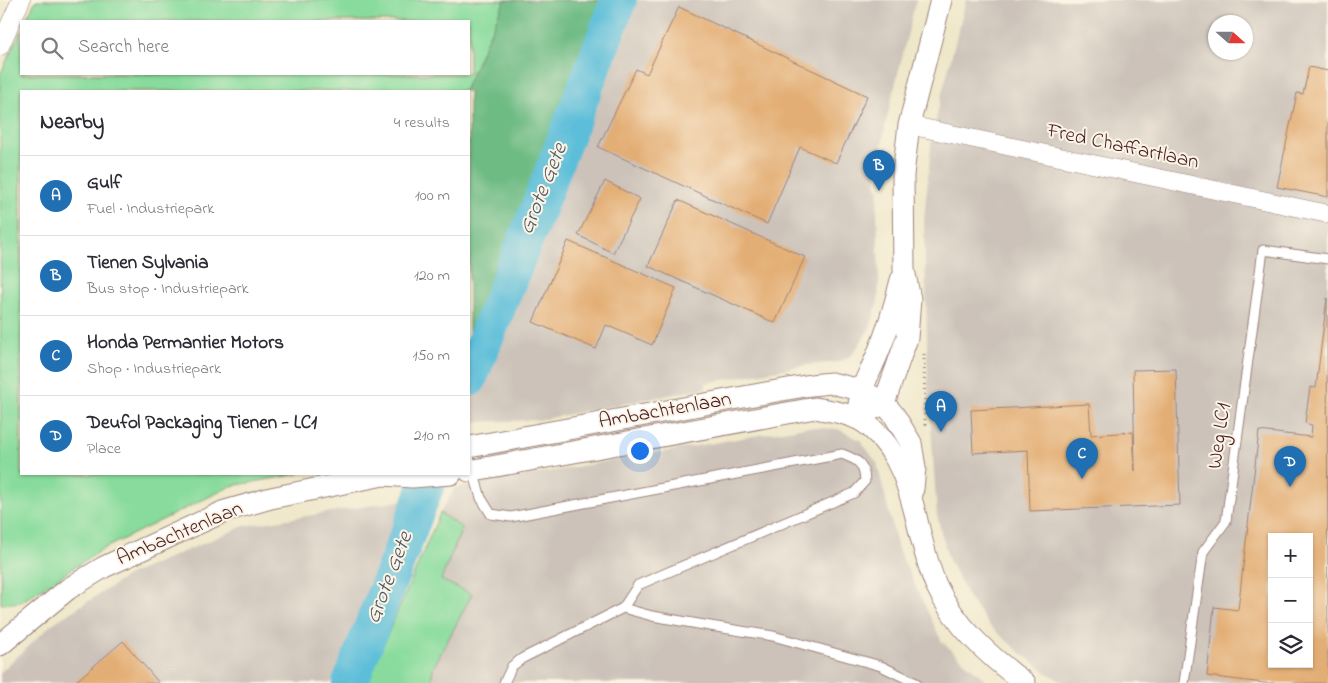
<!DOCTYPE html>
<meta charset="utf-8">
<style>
body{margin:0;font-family:"Indie Flower",sans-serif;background:#f2f2f3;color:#2b2b33}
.controls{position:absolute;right:15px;bottom:15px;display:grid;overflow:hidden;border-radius:0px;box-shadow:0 1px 4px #0004}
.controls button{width:45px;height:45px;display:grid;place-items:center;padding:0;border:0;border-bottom:1px solid #e1e1e2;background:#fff;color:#2b2b33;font:25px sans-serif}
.compass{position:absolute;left:1208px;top:15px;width:45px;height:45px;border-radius:50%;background:#fff;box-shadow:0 1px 4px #0004;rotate:111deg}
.you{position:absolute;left:639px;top:450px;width:18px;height:18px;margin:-12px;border:4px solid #fff;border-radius:50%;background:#1a73e8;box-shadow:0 0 0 8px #1a73e833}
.badge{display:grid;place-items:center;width:32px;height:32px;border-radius:50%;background:#1f6fb2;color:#fff;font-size:16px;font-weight:700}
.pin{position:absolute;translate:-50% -41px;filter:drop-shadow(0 1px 2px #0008)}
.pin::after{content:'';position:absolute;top:26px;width:18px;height:15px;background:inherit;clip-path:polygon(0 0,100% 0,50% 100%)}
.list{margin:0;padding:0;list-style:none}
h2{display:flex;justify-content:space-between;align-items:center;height:65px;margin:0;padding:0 20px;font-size:21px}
h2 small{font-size:16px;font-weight:400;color:#7c7c81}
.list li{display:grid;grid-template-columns:32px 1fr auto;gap:15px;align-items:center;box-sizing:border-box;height:80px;padding:0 20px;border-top:1px solid #e1e1e2}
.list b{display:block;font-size:19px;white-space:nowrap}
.list p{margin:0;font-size:16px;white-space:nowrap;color:#7c7c81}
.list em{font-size:16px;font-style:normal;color:#7c7c81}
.icon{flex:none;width:28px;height:28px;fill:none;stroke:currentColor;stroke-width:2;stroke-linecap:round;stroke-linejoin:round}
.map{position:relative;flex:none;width:1328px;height:683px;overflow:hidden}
.search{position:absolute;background:#fff;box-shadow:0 1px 4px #0004;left:20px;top:20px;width:450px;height:55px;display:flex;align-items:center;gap:12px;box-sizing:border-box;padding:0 18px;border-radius:0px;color:#7c7c81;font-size:19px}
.panel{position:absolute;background:#fff;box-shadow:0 1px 4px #0004;left:20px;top:90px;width:450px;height:385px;border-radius:0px}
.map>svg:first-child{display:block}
.industrial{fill:#ccc2b9;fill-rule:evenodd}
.green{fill:#88db9c;stroke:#697d64}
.forest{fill:#6ebb84;stroke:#5c6d58}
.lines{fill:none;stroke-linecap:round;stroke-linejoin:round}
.river{stroke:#5bbed9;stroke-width:36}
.building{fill:#e3ae75;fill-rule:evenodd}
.service-casing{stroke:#9c837a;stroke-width:11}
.minor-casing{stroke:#9c837a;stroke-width:19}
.tertiary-casing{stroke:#9c837a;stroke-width:23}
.path{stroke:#9c837a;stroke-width:3;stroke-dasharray:1 4;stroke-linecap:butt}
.service{stroke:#fff;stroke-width:9}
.minor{stroke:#fff;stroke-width:18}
.tertiary{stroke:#fff;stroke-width:21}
.labels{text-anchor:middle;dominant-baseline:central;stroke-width:4;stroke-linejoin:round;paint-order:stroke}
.street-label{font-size:21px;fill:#4a1f2b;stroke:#fcf5e5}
.water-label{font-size:22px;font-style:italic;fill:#505768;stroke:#fcf5e5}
</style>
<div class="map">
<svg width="1328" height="683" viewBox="0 0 1328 683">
<rect width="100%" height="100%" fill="#fcf5e5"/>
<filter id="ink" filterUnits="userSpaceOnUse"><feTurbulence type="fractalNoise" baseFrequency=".02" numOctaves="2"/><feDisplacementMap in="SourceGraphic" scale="10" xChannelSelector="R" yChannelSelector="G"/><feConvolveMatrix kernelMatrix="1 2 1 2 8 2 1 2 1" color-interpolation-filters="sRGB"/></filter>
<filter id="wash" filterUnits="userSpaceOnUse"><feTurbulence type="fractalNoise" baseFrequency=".0096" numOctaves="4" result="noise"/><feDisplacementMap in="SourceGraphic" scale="20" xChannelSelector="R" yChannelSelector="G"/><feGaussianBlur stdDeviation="1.12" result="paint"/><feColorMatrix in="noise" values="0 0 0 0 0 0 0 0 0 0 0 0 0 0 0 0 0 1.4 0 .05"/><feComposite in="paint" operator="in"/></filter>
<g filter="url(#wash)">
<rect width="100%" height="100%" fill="#efe7c9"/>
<path class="industrial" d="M619,0H916L886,122L879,162L876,184L879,191L877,208L879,282L878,301L873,319L870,328L852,355L839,362L806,365L706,383V388L539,420L469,422V379L535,216Z
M966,0H1328V683H1065L1047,673L1016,649L989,625L969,598L948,558L937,516L928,384L924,219L931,146L939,105ZM1216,22H1246V52H1216ZM1272,537H1309V664H1272Z
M806,427L838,429L860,440L877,463L898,549L942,642L989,683H431L441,580L462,528L440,513L455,488Z
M405,500L331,683H0V673L52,624L131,574L244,526Z"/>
<path class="green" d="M36,0H505L464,91H21V474H299L231,486L101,550L21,602L1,604L0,75L21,30V74H469V21H25Z
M440,513L462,528L441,580L472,594L433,668L431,683H367Z"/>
<path class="forest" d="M505,0H619L535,216L469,379V91H464Z"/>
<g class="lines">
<path class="river" d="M469,379L535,216L619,0
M350,683L431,474"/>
</g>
<g id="blocks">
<path class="building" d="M679,7L867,96L836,163L800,147L767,224L598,147L636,69L647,74Z
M1309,67L1328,71V197L1277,187L1297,93L1303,94Z
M605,181L640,199L613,253L578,235Z
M678,200L805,257L775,323L648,266Z
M568,241L676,288L652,345L606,325L596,349L533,322Z
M1327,298L1328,683H1264L1207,676L1214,607L1238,610L1259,431L1311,437L1312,425L1305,423L1310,387L1316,388ZM1272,537H1309V664H1272Z
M1176,369L1180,505L1030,511L1028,450L973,453L971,410L1089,404L1091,435L1133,432L1135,471L1133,370Z
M123,641L159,683H74Z"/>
</g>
</g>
<g filter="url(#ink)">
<use href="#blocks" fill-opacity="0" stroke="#9c837a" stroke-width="1"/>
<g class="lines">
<defs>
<path id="service" d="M469,457L481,498L491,514L511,517L842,454C858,460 864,463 865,481L854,493L638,585L623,608L523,658L512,666L504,683
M623,608L652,616L710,626L773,636L881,666L916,683
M1184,683L1203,552L1226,521L1263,250L1328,259"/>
<path id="minor" d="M0,46L21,0
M909,125L1328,214"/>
<path id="tertiary" d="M859,404C861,385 871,371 878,353C888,329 895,305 901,280
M873,409L884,403L907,338L910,299L904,270L903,175L909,125L941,0
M469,447L771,392L811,385L831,383L861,390L884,403L894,415L911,443L915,468L913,489
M469,471L815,408C833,411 855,414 869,426C917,466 913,532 936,585C955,626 990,657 1025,683
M384,475L412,477L451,474
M0,645L68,589L104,567L225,511L271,498L388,474"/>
</defs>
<use href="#service" class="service-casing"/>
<use href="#minor" class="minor-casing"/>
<use href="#tertiary" class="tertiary-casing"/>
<path class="path" d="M924,354L925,425"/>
<use href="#service" class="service"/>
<use href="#minor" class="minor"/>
<use href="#tertiary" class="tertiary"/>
</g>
</g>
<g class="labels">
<g class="street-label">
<text transform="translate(1123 147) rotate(12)">Fred Chaffartlaan</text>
<text transform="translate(665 411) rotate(-10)">Ambachtenlaan</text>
<text transform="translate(1220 436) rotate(-82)">Weg LC1</text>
<text transform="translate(180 534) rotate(-23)">Ambachtenlaan</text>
</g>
<g class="water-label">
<text transform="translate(544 189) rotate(-68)">Grote Gete</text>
<text transform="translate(390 578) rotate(-69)">Grote Gete</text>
</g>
</g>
</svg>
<div class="controls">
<button>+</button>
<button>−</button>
<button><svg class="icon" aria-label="layers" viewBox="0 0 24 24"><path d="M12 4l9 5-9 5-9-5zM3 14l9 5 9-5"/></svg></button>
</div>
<svg class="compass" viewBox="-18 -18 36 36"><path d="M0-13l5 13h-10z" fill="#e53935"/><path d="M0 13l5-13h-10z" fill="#7c7c81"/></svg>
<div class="you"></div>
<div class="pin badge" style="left:941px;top:432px">A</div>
<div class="pin badge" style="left:879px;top:191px">B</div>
<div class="pin badge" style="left:1082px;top:479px">C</div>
<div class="pin badge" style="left:1290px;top:487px">D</div>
<div class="search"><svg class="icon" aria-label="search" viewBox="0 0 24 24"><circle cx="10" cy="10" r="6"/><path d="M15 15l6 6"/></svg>Search here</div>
<section class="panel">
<h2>Nearby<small>4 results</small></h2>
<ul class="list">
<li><span class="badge">A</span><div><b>Gulf</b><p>Fuel · Industriepark</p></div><em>100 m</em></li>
<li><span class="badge">B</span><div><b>Tienen Sylvania</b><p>Bus stop · Industriepark</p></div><em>120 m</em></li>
<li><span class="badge">C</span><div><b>Honda Permantier Motors</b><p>Shop · Industriepark</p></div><em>150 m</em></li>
<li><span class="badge">D</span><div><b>Deufol Packaging Tienen - LC1</b><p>Place</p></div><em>210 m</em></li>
</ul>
</section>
</div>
